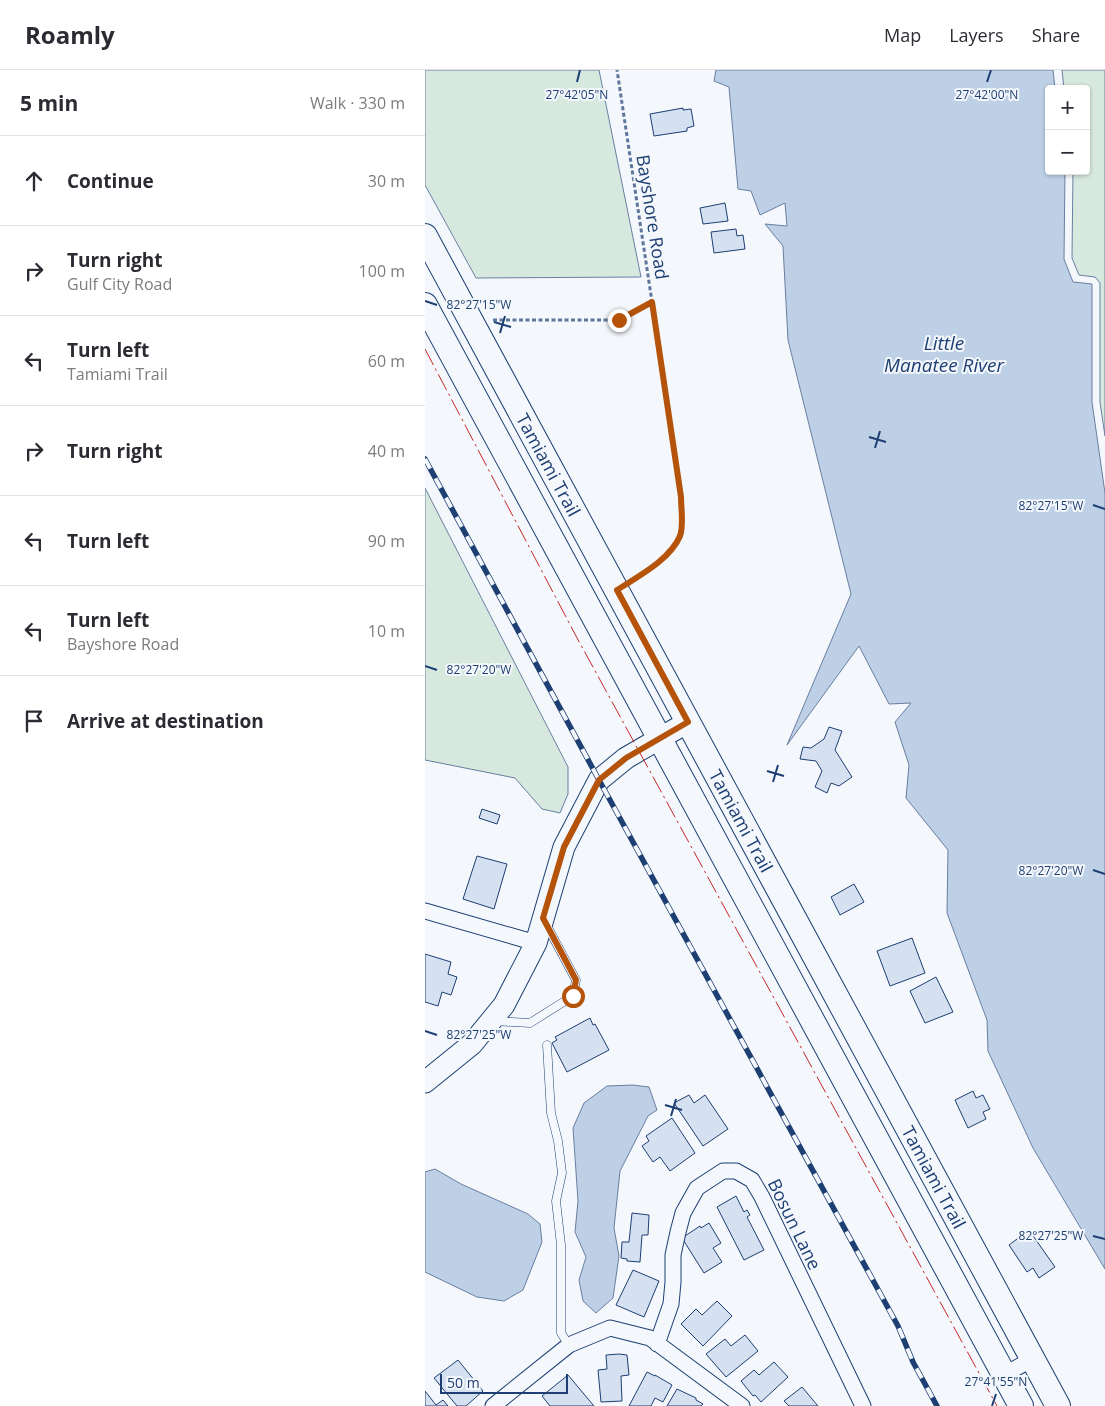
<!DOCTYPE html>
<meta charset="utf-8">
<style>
body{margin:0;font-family:"Open Sans",sans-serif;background:#f7f7f7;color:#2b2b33}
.controls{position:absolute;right:15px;top:15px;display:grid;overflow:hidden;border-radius:5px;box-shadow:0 1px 4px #0004}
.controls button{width:45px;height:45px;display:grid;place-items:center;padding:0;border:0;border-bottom:1px solid #e1e1e2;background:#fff;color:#2b2b33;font:25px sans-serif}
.scale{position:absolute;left:15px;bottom:12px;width:128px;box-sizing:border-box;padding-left:5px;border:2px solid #1d3f73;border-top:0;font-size:14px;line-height:18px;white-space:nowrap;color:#1d3f73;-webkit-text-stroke:4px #f4f7fb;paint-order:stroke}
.stop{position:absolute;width:15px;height:15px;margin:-11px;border:4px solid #b45309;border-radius:50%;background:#fff}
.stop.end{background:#b45309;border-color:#fff;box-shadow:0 1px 5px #0008}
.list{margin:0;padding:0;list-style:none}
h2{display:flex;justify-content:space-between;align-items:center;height:65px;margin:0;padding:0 20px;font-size:21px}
h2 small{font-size:16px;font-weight:400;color:#7c7c81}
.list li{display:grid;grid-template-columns:32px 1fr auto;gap:15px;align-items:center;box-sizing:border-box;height:90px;padding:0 20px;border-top:1px solid #e1e1e2}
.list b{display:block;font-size:19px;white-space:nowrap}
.list p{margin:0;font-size:16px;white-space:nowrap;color:#7c7c81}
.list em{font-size:16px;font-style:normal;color:#7c7c81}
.icon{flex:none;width:28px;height:28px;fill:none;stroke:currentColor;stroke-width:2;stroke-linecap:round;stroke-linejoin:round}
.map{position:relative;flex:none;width:680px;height:1336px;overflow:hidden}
header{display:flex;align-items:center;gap:30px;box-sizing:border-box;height:70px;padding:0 25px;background:#fff;border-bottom:1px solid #e1e1e2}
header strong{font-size:24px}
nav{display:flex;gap:28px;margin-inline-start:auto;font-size:18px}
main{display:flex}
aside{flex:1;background:#fff}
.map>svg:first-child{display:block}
.green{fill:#d7e8df;stroke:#687fa3}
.water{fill:#bed0e5;stroke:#687fa3}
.building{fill:#d5e0f0;stroke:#1d3f73}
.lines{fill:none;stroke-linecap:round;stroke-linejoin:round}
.lane-casing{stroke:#1d3f73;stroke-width:9}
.street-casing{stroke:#1d3f73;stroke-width:17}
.secondary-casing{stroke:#1d3f73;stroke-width:23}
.primary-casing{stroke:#1d3f73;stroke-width:26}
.path{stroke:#5e769c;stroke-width:3;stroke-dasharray:4 2.5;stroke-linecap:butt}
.lane{stroke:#f4f7fb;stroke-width:8}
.street{stroke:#f4f7fb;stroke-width:15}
.secondary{stroke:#f4f7fb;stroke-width:21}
.primary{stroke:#f4f7fb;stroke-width:24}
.rail-casing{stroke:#1d3f73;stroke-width:5.5}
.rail{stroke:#f4f7fb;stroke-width:4;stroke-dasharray:11;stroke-linecap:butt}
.power{stroke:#c62828;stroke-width:1;stroke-dasharray:18 4 2.5 4;stroke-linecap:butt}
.route{stroke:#b45309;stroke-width:6}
.ticks{fill:none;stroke:#1d3f73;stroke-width:2}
.labels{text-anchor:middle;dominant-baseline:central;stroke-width:4;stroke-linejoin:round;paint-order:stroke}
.street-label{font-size:18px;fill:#1d3f73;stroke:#f4f7fb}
.water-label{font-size:19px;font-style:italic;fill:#1d3f73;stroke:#f4f7fb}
.ticks-label{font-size:12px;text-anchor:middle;fill:#1d3f73;stroke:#f4f7fb;stroke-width:4;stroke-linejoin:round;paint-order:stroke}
</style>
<header>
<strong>Roamly</strong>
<nav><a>Map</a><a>Layers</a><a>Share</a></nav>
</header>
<main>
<aside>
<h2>5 min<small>Walk · 330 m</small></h2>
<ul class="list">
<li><svg class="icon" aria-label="ahead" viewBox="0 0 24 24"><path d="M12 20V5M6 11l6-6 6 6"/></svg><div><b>Continue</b></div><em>30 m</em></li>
<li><svg class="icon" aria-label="right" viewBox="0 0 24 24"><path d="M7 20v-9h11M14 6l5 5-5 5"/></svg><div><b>Turn right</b><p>Gulf City Road</p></div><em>100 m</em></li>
<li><svg class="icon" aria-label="left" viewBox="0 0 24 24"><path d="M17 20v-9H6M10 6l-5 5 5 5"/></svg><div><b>Turn left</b><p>Tamiami Trail</p></div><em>60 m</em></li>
<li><svg class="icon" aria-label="right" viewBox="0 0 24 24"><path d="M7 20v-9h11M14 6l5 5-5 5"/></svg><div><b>Turn right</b></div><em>40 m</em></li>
<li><svg class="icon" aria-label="left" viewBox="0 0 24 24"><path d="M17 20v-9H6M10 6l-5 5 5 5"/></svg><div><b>Turn left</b></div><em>90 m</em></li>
<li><svg class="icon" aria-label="left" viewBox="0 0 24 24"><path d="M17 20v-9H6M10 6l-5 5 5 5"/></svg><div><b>Turn left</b><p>Bayshore Road</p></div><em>10 m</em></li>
<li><svg class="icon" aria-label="arrive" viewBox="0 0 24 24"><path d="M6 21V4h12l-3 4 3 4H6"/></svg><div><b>Arrive at destination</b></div></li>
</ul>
</aside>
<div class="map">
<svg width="680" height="1336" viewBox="0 0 680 1336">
<rect width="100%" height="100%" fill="#f4f7fb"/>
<path class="green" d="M0,0H174L216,207L51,208L0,115Z
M637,0H680V366L675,332V213L670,207L654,205L647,188L648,101H661V19H639Z
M0,418L143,697V724L135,743L117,739L90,708L0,690Z"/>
<path class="water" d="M291,0H628L630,19H624V101H640L639,189L648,212L667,214V332L680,423V1199L608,1078L563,981L562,950L522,843L523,780L481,728L484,695L470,652L486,633L464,634L434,576L362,675L426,524L363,270L358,176L340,154L362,156L360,133L335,145L326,121L313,119L304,17L289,11Z
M208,1015L224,1017L232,1040L223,1046L195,1101L189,1158L194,1186L188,1228L171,1243L158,1231L154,1210L161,1187L150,1162L153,1131L148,1058L159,1033L182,1016Z
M10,1099L36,1114L103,1144L115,1154L117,1172L98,1220L79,1231L52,1227L0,1202V1102Z"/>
<path class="building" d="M258,38V40L266,39L269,56L262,58V61L229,66L225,44Z
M300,133L303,151L278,154L275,138Z
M311,159L312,166L318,165L320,179L289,183L286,162Z
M404,657L417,661L410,680L427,707L414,716L406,713L402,723L390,717L397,701L391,691L375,689L378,677L386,678L399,669Z
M57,739L75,745L72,754L54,748Z
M52,786L82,794L69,839L38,829Z
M429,814L439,832L415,845L406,827Z
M487,868L500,903L465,916L452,881Z
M0,884L26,892L23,904L32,907L26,925L17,922L13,936L0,932Z
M511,907L528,942L500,953L485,921Z
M165,948L168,955L170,954L184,980L142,1002L127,973L132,970L130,967Z
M548,1021L551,1028L558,1025L565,1039L558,1042L561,1049L543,1058L530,1030Z
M264,1025L269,1033L280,1025L303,1059L278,1076L249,1033Z
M247,1048L270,1083L245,1101L235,1087L228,1092L217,1076L224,1071L221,1066Z
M311,1126L319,1142L322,1140L325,1145L322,1147L339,1180L319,1190L292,1137Z
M207,1143L224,1145L223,1165H217L215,1192L202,1191V1189L196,1188L197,1172H204Z
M284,1153L296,1173L288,1178L297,1192L279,1203L257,1168L275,1156L276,1158Z
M604,1160L630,1197L614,1208L608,1198L602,1202L584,1175Z
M208,1200L234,1211L219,1247L191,1235Z
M292,1231L307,1246L278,1276L256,1254L271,1239L277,1245Z
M320,1265L333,1281L301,1307L281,1284L300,1269L306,1276Z
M194,1284L202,1285L204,1305L196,1306L197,1331L176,1332L173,1300L182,1299L181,1285Z
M33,1290L58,1321L41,1336H32L9,1308Z
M349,1292L363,1307L336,1332L330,1325L328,1326L316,1311L329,1300L334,1305Z
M222,1302L230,1306V1305L247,1315L238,1332L230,1328L226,1336H204Z
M143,1305L169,1336H125L117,1326Z
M377,1317L393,1336H364L359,1331Z
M252,1319L271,1328V1330L278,1334L276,1336H242Z
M0,1321L11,1335L18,1330L23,1336H0Z"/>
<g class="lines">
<defs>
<path id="lane" d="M69,951L105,953L148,926L151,910L121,854
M122,975L126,1043L133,1071L137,1103L131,1131L136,1175V1263L144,1275"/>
<path id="street" d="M0,841L111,873
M232,1274L246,1234L248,1212V1185L253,1162L258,1143L272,1118L298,1101H311L327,1110L337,1127L438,1336
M579,1305L607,1289
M68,1336L144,1275L185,1258L225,1268L317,1336"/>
<path id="secondary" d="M0,1012L47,974L79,935L111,873L139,777L174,710L201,688L263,652"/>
<g id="primary">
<path id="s1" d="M0,166L633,1336"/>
<path d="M0,235L596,1336"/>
</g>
</defs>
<use href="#lane" class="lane-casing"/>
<use href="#street" class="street-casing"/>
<use href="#secondary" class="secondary-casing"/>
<use href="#primary" class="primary-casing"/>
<path class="path" d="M68,250H194L227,232L192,0
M207,510C224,499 248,486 255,466C259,454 256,439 256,427L227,232"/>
<use href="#lane" class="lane"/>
<use href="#street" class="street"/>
<use href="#secondary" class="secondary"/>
<use href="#primary" class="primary"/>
<defs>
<path id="rail" d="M0,389L174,710L473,1256L488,1292L512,1336"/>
</defs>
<use href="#rail" class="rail-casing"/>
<use href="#rail" class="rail"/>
<path class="power" d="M0,279L151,566L572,1336"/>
</g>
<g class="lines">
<path class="route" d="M148,926L151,910L118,848L139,777L174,710L201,688L263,652L192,520C212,507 245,490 255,466C259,455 256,439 256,427L227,232L194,250"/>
</g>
<path class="ticks" d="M152,12L155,0M562,12L566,0M0,231L12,235M69,252L86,257M75,263L80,246M444,367L461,372M450,378L455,361M668,435L680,439M0,596L12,600M342,701L359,706M348,712L353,695M668,800L680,804M0,961L12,965M240,1035L257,1040M246,1046L251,1029M668,1166L680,1169M567,1336L571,1324"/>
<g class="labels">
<g class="street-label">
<text transform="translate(228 147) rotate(81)">Bayshore Road</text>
<text stroke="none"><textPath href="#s1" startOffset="260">Tamiami Trail</textPath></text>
<text stroke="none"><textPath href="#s1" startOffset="665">Tamiami Trail</textPath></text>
<text stroke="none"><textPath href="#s1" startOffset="1070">Tamiami Trail</textPath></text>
<text transform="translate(370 1154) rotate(64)">Bosun Lane</text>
</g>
<g class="water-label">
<text x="519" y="273">Little<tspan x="519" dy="22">Manatee River</tspan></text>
</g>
</g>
<g class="ticks-label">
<text x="152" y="29">27°42'05"N</text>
<text x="562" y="29">27°42'00"N</text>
<text x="54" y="239">82°27'15"W</text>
<text x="626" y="440">82°27'15"W</text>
<text x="54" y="604">82°27'20"W</text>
<text x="626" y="805">82°27'20"W</text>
<text x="54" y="969">82°27'25"W</text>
<text x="626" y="1170">82°27'25"W</text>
<text x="571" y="1316">27°41'55"N</text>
</g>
</svg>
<div class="controls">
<button>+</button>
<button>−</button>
</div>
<div class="scale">50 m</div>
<div class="stop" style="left:148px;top:926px"></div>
<div class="stop end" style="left:194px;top:250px"></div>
</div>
</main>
